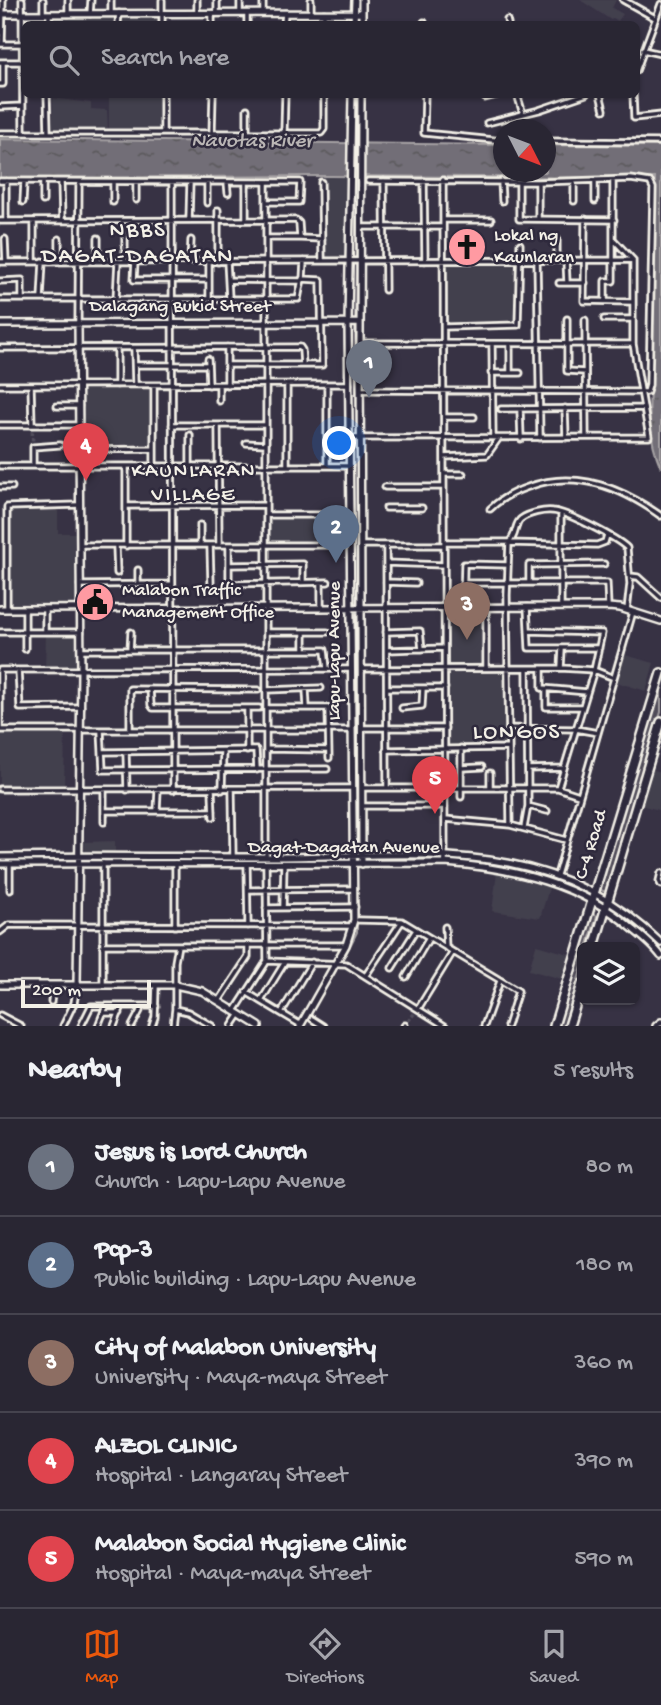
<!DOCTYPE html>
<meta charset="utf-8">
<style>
body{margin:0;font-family:"Gochi Hand",sans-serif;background:#35323f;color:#f1f3f6}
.controls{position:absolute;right:21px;bottom:21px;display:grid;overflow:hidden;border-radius:10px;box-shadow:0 2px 5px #0004}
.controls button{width:63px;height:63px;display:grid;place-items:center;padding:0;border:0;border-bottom:2px solid #45434e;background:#292633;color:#f1f3f6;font:35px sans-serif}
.compass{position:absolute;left:493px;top:119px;width:63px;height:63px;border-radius:50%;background:#292633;box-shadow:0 2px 5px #0004;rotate:132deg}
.scale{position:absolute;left:21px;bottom:18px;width:130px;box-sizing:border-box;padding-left:7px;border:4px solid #f4f1e8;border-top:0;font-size:19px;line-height:24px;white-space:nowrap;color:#f4f1e8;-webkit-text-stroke:5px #2f2a3d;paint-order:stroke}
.you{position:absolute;left:340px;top:444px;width:24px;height:24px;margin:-18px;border:5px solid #fff;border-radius:50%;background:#1a73e8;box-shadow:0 0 0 10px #1a73e833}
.badge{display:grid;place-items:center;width:46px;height:46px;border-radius:50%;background:#ea580c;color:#fff;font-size:23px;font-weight:700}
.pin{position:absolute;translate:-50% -58px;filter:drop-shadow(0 2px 4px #0008)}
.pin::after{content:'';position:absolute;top:37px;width:24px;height:21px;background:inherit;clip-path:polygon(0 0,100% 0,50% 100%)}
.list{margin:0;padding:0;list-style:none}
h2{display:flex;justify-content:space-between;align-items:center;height:91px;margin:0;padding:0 28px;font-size:30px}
h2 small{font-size:23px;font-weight:400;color:#a5a5ac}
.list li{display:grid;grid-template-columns:46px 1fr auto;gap:21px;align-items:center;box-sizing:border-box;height:98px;padding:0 28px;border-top:2px solid #45434e}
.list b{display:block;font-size:26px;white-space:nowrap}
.list p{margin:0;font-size:23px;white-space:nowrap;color:#a5a5ac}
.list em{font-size:23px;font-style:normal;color:#a5a5ac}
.icon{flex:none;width:38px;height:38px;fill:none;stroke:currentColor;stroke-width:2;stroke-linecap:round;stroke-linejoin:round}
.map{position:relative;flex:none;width:661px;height:1026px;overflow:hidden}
.search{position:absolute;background:#292633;box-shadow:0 2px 5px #0004;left:21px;right:21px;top:21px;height:77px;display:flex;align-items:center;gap:18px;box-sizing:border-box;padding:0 24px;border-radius:10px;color:#a5a5ac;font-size:26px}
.sheet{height:581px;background:#292633}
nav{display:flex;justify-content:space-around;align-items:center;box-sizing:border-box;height:98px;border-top:2px solid #45434e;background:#292633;font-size:19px;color:#a5a5ac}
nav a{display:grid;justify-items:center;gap:4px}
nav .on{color:#ea580c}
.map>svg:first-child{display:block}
.built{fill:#433f4e}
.grass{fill:url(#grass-tufts);stroke:#a29ea0;stroke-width:2}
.park{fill:#504b59;stroke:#a29ea0;stroke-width:2}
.water{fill:url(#water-ripples);stroke:#a6a2a4;stroke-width:2}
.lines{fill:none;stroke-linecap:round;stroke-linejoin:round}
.stream{stroke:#a6a2a4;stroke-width:2}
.street-tunnel{stroke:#534f5d;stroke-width:3.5;stroke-dasharray:3.5 2;stroke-linecap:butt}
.street-casing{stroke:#f4f1e8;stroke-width:9}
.secondary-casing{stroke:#f4f1e8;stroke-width:10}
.highway-casing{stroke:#f4f1e8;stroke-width:12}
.street{stroke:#2f2a3d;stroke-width:3.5}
.secondary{stroke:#2f2a3d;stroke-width:5}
.highway{stroke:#2f2a3d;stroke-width:7}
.labels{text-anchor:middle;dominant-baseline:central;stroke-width:5;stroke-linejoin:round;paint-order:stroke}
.poi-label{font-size:19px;fill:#f4f1e8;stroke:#2f2a3d;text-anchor:start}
.street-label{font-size:19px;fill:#f4f1e8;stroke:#2f2a3d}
.water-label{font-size:21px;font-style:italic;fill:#bab6b5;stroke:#2f2a3d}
.neighbourhood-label{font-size:21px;letter-spacing:2px;fill:#f4f1e8;stroke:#2f2a3d}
.quarter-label{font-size:23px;letter-spacing:2px;fill:#f4f1e8;stroke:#2f2a3d}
</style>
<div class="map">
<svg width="661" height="1026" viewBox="0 0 661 1026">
<defs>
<pattern id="grass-tufts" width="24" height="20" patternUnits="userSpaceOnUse" patternTransform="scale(1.75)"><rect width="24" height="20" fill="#504b59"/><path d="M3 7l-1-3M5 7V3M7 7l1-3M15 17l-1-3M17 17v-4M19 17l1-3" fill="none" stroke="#6a6571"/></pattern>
<pattern id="water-ripples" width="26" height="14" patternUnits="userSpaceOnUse" patternTransform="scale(1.75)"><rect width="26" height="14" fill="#726e77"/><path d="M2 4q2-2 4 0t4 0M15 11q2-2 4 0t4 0" fill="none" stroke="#5b595c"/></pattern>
</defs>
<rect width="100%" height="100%" fill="#373244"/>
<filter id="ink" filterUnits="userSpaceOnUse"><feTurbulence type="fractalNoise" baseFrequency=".0143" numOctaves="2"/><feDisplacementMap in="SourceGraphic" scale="14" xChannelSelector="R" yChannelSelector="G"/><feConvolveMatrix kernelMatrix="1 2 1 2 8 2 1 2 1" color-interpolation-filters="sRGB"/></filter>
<g filter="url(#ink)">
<path class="built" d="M580,0H616L612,8L623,14L618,21L613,18L611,20Z
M115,14V24H50V16Z
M120,16H159V24H120Z
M109,95H160L159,129L109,130Z
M53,98L91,103V109L107,110L108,130H51Z
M323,177H348V258L323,257Z
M446,262H519V323L447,324Z
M81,387H152L154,447L82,450Z
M58,506V533H78L76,604H7L8,507Z
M268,515H326V542H269Z
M449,613H486L485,666H448Z
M46,633H78L79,670L45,669Z
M625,655L654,663L646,691L616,682Z
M449,671L508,672L507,747L448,746Z
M0,731H65L64,788H0Z
M651,769L661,772L659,810L640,805Z
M115,841V852L85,853L84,842Z
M497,872L550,885L540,918L492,911Z
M536,945L569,954L562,979L529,970Z"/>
<path class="grass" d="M661,682V712L605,892L599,889Z"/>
<path class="park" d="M592,913L597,916L587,947H582V967L564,1026H557Z"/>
<path class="water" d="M0,139L503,145L504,172H546V145L661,146V468C642,424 652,386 652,340C652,286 653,232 655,178L329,176L0,178Z"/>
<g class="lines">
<path class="stream" d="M356,258V175
M355,320L356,264
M355,326L358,517
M357,601L358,523
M357,616V850
M346,954L357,932V869
M309,1016L336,971"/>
<path class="street-tunnel" d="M32,426L33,446
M405,1025L418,1009"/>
<defs>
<path id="street" d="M22,0L23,133
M68,0V14
M111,0V13
M162,0V24
M311,0V13
M623,0L655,18
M197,13V0
M212,13V24
M217,13V0
M240,13V0
M247,13V24
M263,13V0
M43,14V0
M90,14L91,0
M507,20L508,24
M424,22V24
M49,24V14
M118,24L119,13
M284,24L285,13
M324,24V13
M0,44H22
M2,44L3,0
M643,50L661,54
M0,62H22
M636,71L661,4
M0,84H3V62
M47,94L48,133
M163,94V133
M425,94L424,133L504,141
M517,94L523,114
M600,94L604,110
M633,94L634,118L661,115
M485,98L501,94
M0,107L22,106
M247,109V132
M487,123L539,110L586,94
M284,132L285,94
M0,133H321L324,129V94
M212,133L213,94
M546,141L661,142
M443,180L445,863
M0,181L300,182L299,202H266
M6,181V221
M384,181L385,290
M424,181L425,261
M501,181L502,201
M61,182L62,220
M172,182L173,790
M207,182V203
M227,182L228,193
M266,182V857
M321,182L322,260
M519,182V219L614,220
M136,200V182
M43,201V182
M574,201V181
M595,201V181
M23,202L24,182
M113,202V182
M538,219V182
M585,219L584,301L632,302
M189,220L190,182
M246,220V182
M443,220H491
M0,221L296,220L299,223L300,238L322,239
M361,227H443
M266,238H300
M5,239L6,262
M537,260L540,438
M557,260V239
M566,260L567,283
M34,261V221
M59,261V239
M98,261V238
M125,261V235
M135,261L134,280H209V298
M190,261L191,240
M227,261L229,298
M0,262L633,260
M218,262V210
M303,279L304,261
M209,280V262
M229,280L302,281
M0,281L22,280V299
M559,283H585
M0,299H298L302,279L321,280L322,365H227
M41,299L43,261
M116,299L118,261
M605,300V281H613V180
M567,319V371L585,372
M604,319H633
M585,320L586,437
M78,323L79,183
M444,327L518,325L520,244
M360,343L633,344
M492,344L493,438
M510,344V373
M0,348L300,347L302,350L303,365
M117,348V385
M134,348L135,384
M208,359L209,385
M135,365H208
M491,373H520
M0,385L349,384
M154,385V466
M227,385V347
M287,385V465
M327,385V466
M361,390L647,392L649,385L653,188L650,182L631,179L538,182L368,181
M219,401V385
M57,406H79
M565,408L566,438
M501,409L643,408
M520,409L521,439
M444,417H474
M0,425H32L31,385
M33,425H78
M172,425H266
M218,425L219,545
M350,438L649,437L633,344V260L614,240
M246,443L266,444
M81,450L154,449
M444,457L487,455L499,438
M33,465V447L60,445
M190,465V435
M0,466H350
M126,466V546
M445,474H463
M0,487H12
M385,487H444
M126,506L266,505
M386,508H422
M490,509C501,498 513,492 528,487C576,469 621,487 661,516
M266,515H327
M444,542H509C517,536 514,524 521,519C529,513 544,510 553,511C567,512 617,538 627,548L630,584L627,610
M509,542L507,595L510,825
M509,543L597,545L605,542L607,535
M80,545H350
M200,545V525
M210,545L211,584
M229,545V584L328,582
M361,545H444
M116,546L117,573
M386,546L387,788
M386,563L444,565
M229,565L303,564V582
M138,570V584
M630,576L638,577L661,598
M386,582L416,583
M463,583H607L608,607
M529,583V565L604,564
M80,585L172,584
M561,606V513
M463,607L464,564L508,565
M527,607L529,648H599
M321,608V583
M486,608V668
M7,609V507L79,505
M528,631L602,633L594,670L558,788
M0,632H81
M45,632V609
M266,632H327
M304,632V650
M386,632L420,631L422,649
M25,649V609
M82,650H325L327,669
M130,650L131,632
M387,650L444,648
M561,668L562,649
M361,669L561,668L594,670L614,678
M542,669V688L587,692
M0,670L350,669
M0,670V730
M18,670L20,708L81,707
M387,688H445
M150,689L151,705L153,708H259
M306,689L307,708
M546,689V707H582
M267,690L321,688
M247,708V751
M266,708H328L329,758
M402,708L422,706L423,688
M361,728H445
M509,728L576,729L598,733
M0,730H351
M130,730V689L258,690
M101,731L103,770L327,769
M267,749L328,750
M386,750L509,748
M102,752L256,750L257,770
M126,752L127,790
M462,768L482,767
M528,769L564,768
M490,773V788
M362,788H558L579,795
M0,789L352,788
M212,790L213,817
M222,790L223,751
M232,790L233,857
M461,797V748
M362,806H445
M528,806L547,811
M104,811H213
M157,811L158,790
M445,819L510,825L566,840
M104,822V789
M524,828L528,806L527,669
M103,863V984
M247,865L248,926
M661,873L659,881L661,885
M557,875L633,612
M10,890V864
M248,890L354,889
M266,908L355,907
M283,908L284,864
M358,920L402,921L518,991L507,1026
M175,926V863
M445,927L446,948
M0,932L9,925L351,926
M103,945H346
M267,961L346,964L445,1026
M392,968L416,930
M366,975L402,921
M406,977L429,938
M246,992L301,1025
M219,1001L248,957V945
M261,1001L285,962
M51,1002L53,985
M175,1009L188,1012L212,1026
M418,1009L453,952
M235,1011L267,961L266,864
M105,1013H120
M281,1013L312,962
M0,1015L21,1026
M312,1019L323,1026
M63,1026L74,1003L77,985
M81,1026L91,1006H156
M98,1026L106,1006
M114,1026L122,1006
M132,1026L140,1011V1006
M152,1026L155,1017L156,985
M173,1026L175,1009V962L178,945
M232,1026L240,1014
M404,1026L405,1025
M484,1026L500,981"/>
<path id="secondary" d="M0,14L362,13
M354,24L355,0
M362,24V0
M361,94L360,343L362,864
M0,324L360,323
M0,609L608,607L620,608L661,621
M0,857C89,855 177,857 265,857C411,858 546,830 661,943
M0,864L445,863C513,868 582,884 634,930C644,938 654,946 661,956
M0,985H175L202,991L259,1026
M77,985L81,671L78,323
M300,1026L346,945L354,920L348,323L352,94
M656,1026L661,1022"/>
<path id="highway" d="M594,947L661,722
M554,1026L661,673
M569,1026L582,984"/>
</defs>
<use href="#street" class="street-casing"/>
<use href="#secondary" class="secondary-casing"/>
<use href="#highway" class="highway-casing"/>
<use href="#street" class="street"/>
<use href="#secondary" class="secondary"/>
<use href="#highway" class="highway"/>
</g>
</g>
<defs>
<symbol id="church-disc" viewBox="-11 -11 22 22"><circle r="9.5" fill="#ff9aa2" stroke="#2f2a3d"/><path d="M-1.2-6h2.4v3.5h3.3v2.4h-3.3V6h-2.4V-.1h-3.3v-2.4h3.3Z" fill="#111"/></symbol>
<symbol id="civic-disc" viewBox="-11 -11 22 22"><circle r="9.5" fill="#ff9aa2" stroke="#2f2a3d"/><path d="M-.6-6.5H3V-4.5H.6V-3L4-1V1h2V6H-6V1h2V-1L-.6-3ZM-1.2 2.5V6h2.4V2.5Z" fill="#111"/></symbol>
</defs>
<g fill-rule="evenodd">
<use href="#church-disc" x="445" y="225" width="44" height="44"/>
<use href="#civic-disc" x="73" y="580" width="44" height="44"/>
</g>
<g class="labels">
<g class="poi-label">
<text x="494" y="236">Lokal ng<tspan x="494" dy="22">Kaunlaran</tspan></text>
<text x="122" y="591">Malabon Traffic<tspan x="122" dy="22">Management Office</tspan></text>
</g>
<g class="street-label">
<text x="180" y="307">Dalagang Bukid Street</text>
<text transform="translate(335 651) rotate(-90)">Lapu-Lapu Avenue</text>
<text transform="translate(592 845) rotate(-73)">C-4 Road</text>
<text x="344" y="848">Dagat-Dagatan Avenue</text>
</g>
<g class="water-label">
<text x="252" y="142">Navotas River</text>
</g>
<g class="neighbourhood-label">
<text x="194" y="472">KAUNLARAN<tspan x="194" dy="24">VILLAGE</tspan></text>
</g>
<g class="quarter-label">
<text x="138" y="231">NBBS<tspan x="138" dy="26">DAGAT-DAGATAN</tspan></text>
<text x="517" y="733">LONGOS</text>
</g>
</g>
</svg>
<div class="controls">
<button><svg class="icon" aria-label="layers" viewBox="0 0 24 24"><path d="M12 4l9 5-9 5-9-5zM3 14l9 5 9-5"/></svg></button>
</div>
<svg class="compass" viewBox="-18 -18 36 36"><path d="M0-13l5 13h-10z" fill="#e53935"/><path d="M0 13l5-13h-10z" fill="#a5a5ac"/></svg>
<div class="scale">200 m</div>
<div class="you"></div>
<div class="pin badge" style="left:369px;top:398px;background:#6b7280">1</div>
<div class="pin badge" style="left:336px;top:563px;background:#5c6f8a">2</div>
<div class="pin badge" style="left:467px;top:640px;background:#8d6e63">3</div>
<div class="pin badge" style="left:86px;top:481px;background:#e0444e">4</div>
<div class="pin badge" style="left:435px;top:814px;background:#e0444e">5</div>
<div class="search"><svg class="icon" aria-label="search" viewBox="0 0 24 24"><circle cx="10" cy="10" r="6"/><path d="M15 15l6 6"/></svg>Search here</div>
</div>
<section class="sheet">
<h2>Nearby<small>5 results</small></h2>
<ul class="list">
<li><span class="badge" style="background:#6b7280">1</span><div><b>Jesus is Lord Church</b><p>Church · Lapu-Lapu Avenue</p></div><em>80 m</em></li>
<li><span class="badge" style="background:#5c6f8a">2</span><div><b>Pcp-3</b><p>Public building · Lapu-Lapu Avenue</p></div><em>180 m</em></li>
<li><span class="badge" style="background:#8d6e63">3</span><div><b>City of Malabon University</b><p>University · Maya-maya Street</p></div><em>360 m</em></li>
<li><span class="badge" style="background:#e0444e">4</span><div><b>ALZOL CLINIC</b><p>Hospital · Langaray Street</p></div><em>390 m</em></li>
<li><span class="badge" style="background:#e0444e">5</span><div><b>Malabon Social Hygiene Clinic</b><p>Hospital · Maya-maya Street</p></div><em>590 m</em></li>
</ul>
</section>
<nav>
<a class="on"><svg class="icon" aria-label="map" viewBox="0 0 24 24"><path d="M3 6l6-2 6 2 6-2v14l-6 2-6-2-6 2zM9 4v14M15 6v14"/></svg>Map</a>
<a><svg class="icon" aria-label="directions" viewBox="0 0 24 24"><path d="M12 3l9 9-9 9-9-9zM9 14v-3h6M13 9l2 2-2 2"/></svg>Directions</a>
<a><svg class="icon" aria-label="saved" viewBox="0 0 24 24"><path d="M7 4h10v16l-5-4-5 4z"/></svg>Saved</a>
</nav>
